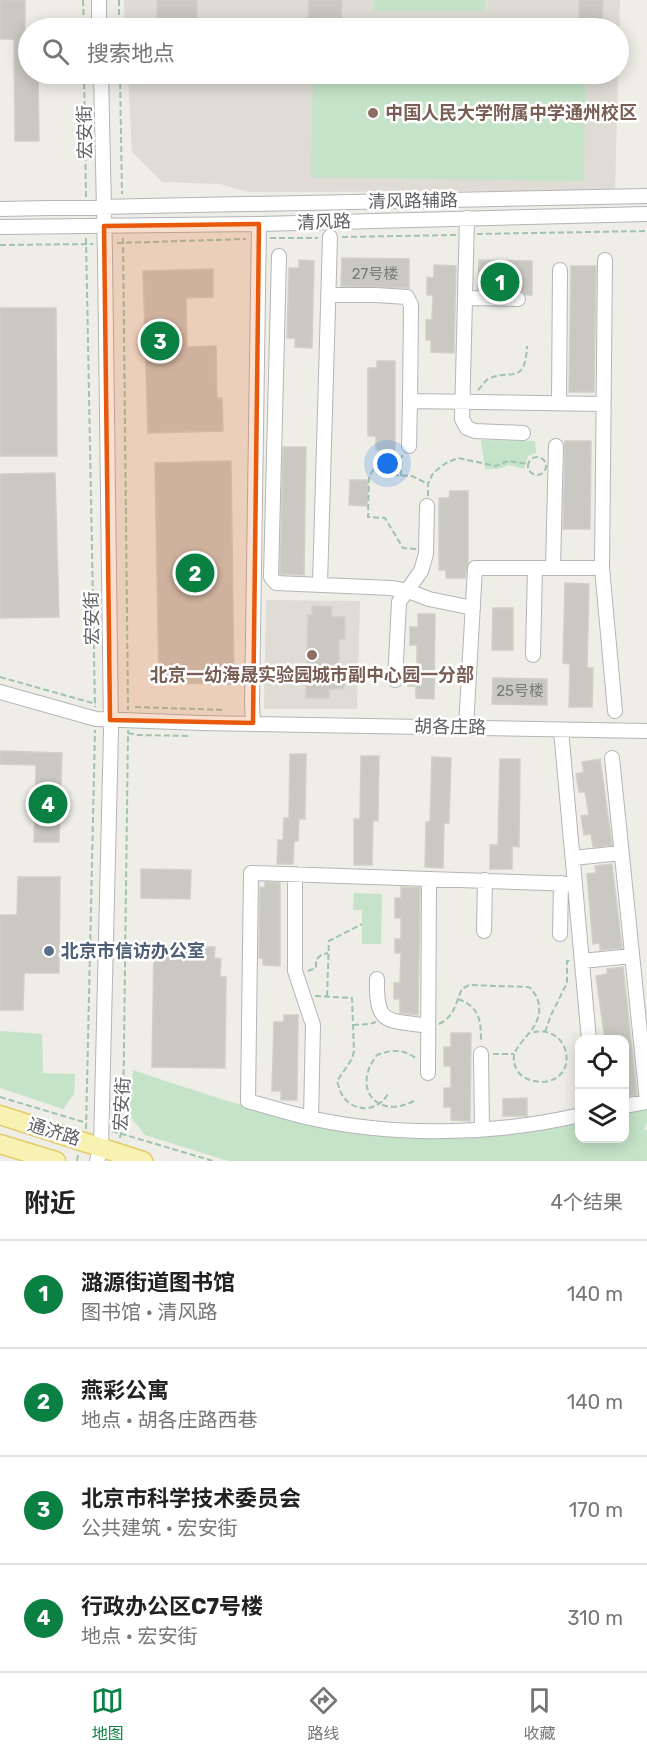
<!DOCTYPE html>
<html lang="zh">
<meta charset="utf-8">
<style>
body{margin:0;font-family:Rubik,"Noto Sans SC",sans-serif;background:#f6f6f6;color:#222}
.controls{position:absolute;right:18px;bottom:18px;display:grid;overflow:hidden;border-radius:12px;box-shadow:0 3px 15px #0003}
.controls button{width:54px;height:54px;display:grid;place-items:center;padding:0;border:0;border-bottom:2px solid #e0e0e0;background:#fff;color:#222;font:30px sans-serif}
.you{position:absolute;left:388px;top:464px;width:21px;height:21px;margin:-15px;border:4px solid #fff;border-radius:50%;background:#1a73e8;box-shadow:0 0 0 9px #1a73e833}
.badge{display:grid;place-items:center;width:39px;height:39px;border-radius:50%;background:#0b8043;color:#fff;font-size:20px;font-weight:700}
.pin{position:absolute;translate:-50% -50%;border:3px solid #fff;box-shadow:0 2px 6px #0006}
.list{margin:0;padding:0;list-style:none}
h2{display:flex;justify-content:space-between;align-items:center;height:78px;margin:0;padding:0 24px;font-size:26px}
h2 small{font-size:20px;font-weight:400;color:#767676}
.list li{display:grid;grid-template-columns:39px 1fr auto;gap:18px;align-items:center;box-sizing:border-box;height:108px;padding:0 24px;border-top:2px solid #e0e0e0}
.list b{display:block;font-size:22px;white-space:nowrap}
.list p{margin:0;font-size:20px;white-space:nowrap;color:#767676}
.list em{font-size:20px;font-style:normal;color:#767676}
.icon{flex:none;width:33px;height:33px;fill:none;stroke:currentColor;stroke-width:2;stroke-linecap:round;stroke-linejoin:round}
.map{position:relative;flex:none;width:647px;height:1161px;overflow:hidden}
.search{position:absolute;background:#fff;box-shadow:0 3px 15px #0003;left:18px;right:18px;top:18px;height:66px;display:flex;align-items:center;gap:15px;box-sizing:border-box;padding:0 21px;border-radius:33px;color:#767676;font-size:22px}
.sheet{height:510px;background:#fff}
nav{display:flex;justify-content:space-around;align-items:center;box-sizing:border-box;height:84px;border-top:2px solid #e0e0e0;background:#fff;font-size:16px;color:#767676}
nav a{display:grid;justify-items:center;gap:3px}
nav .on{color:#0b8043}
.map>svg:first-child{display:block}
.education{fill:#dedcd4}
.green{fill:#c5e3c8}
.building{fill:#cac8c2;stroke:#d2cfc5;stroke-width:1.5}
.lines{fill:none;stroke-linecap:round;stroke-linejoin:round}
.minor-casing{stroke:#b3b5b9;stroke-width:16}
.major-casing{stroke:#e3cb6a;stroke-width:21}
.path{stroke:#9fc3ac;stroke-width:2;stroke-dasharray:6 3;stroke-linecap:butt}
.minor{stroke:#fff;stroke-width:14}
.major{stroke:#f7f1b2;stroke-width:18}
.marked{fill:#e8590c;fill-opacity:0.2;stroke:#e8590c;stroke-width:4.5;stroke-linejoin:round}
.education-dot{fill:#8d6e63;stroke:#fff;stroke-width:2}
.service-dot{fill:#5c6f8a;stroke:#fff;stroke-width:2}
.labels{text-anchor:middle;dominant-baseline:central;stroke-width:5;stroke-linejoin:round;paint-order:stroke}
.number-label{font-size:15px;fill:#797a7c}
.education-label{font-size:18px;font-weight:bold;fill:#785e54;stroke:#fff;text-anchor:start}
.street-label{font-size:18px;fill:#5e6065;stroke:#fff}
.service-label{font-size:18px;font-weight:bold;fill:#4e5e75;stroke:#fff;text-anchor:start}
</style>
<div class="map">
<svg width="647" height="1161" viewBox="0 0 647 1161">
<rect width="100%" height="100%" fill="#eeede6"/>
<path class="education" d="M124,0H620L619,54L618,28H125Z
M128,74H618L615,191L248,192L220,184L162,182L132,152Z
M266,600L360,601L357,709H264Z"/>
<path class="green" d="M374,0H485V11H374Z
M313,74H585L584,181L311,177Z
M481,440L535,441L536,453L528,456L524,469L509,465L498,469H485Z
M354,893L382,894L381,944H362V910H353Z
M0,1031L42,1034L43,1073L75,1074L74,1094L63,1109L0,1088Z
M133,1070C233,1104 327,1135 434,1138C483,1139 532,1131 579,1123L580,1138H624L625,1114L647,1109V1123L644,1130H647V1161H228L145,1135L129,1115Z"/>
<path class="building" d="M0,0H25V56H28V74H38L39,141H15L14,39H0Z
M157,0H197V20H157Z
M309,0H342L341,26H308Z
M579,0H603L602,28H587V21H579Z
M342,258L409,259V288L341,286Z
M299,260L314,261L312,348L295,347V338H287L289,268H299Z
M479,260L532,261V295H526L518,290L478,289Z
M434,265L456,266L454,353L431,352V340H426V320H432L433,295H427V277L434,278Z
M571,266H596L594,392H569Z
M213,269V297L186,298L187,347L216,346L217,398H222L223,431L148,433L143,271Z
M0,308H56L57,456H0Z
M377,361H395V450H376V436H368V368H377Z
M565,441H591L590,529H563Z
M283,447H306L304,575L280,574Z
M231,461L234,684L159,683L155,463Z
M55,473L59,617L0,618V474Z
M350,480H368L367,506L349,505Z
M450,491H468V563L465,578H446V570H439V498H449Z
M565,583L589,584L587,668H593L592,707H569L570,664L563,663Z
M312,606L332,607L331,617H345V639H339V671H344V689H329V698H306L308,615H312Z
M493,608H513V650H492Z
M418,614H435L434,699L416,698V686H408L409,668H417V645H410V627H418Z
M493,678L547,679V705L492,704Z
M0,751L62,753L59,842H34L36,765L0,764Z
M290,754H306L305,819H299L298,841H294L293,864H277L278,840H283L284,818H289Z
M361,756H379L378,821L373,820L372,865H354V819H360Z
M432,757L451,758L449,823H444L443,868L425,867L426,822H430Z
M500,759H520L519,847L512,846V869H490V845H498Z
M600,759L612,845L593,847L591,834L584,835L581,816L589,815L585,792H579L576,774L584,772L582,762Z
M612,864L622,948L600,950V943L593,944L587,874L596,873L595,866Z
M141,869L191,870L190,899L141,898Z
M18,877H60L59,973H24L23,1010H0V915H17Z
M265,882L280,883V966L263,965V958H259L260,887L265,888Z
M401,887L420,888L418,1015L400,1013V999H394V983H400L401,953H395V939H401V918H395V898H401Z
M154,946L215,947L214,958L221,959L220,977H226L225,1068L152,1067Z
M623,967L637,1095L624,1097V1040H605L596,976L607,974V969Z
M284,1015H298L297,1100H281V1091H272L274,1022H284Z
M451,1033H471L470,1121L451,1120V1107H444V1088H451V1066H444V1047H451Z
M527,1098V1116H503V1099Z"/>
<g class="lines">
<defs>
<path id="minor" d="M99,0V28
M0,209L647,196
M467,218L462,419L467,428L475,431L523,433
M0,227L259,224L647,214
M279,256L271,577L276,583L391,588L408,591L429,599L473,608
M605,260L602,568L615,711
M328,295H376L407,297L411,305L410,401L603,404
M466,298L518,299
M559,402L560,270
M409,446L410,401
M553,568L556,446
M320,584L330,237
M533,655L535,568
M395,680L399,602L421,571L426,554L427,506
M0,692L96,719L201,723L647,731
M253,723L252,704L259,224
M466,727L475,568H602
M561,730L589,1040
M612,758L647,1101
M573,858L621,853
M295,874V971L313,1025L311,1118
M575,884L251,873L248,1101C269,1107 289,1113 310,1118C395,1137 495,1135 580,1115
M484,931L485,880
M560,934L561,883
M582,961L632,956
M377,979C376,1027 387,1019 428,1026
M481,1054L482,1129
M428,1073L429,879
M624,1106L647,1102
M97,1161L101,1147L111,731L105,255L101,74"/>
<path id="major" d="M0,1115L143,1161
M0,1144L56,1161"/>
</defs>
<use href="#minor" class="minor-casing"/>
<use href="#major" class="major-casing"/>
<path class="path" d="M83,0L84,28
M119,0V28
M84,74L86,197
M120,74L122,194
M477,234L647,231
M342,237L456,235
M86,238L95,707
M123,238L128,710
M270,238H318
M117,243L246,239
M0,245L93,244
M478,390C481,387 484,382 488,379C510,368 525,387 527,346
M528 466a9 9 0 1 1 18 0a9 9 0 1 1-18 0Z
M401,476L402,455
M428,496V484L433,473L446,463L458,458L496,466L508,461L529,464
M416,549L403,548L385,518L368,517L369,477L373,470L385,469L393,475L412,476L428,484
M0,677L96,704
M135,707L225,710
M128,733L137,735L191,736
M308,971L316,968V960L321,955L328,953
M315,996L352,998L354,1051L352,1059L337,1081C339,1088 341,1095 346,1100C359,1113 379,1110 388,1094
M327,996L329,941L362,924
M458,999C480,1007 481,1021 481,1042
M439,1024C455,1016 455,1004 462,989L469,985L529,987C543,1000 542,1017 530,1032C520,1045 506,1055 519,1073C524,1079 532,1081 540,1082C582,1082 571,1021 530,1033
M353,1025L369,1024L376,1022
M545,1032L551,1015L567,983V961H570
M493,1054H514
M0,1097L87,1123
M414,1101C377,1120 351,1088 377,1055C393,1049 403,1049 417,1059
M86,1129L95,730
M112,1131L213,1161
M120,1138L123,1124L128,730
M77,1161L78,1155"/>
<use href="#minor" class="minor"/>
<use href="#major" class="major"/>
</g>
<path class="marked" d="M259,224L253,723L110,720L104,226Z"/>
<g class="education-dot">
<circle cx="373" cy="113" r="6"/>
<circle cx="312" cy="655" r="6"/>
</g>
<circle class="service-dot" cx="49" cy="951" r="6"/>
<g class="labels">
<g class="number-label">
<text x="375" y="274">27号楼</text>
<text x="520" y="691">25号楼</text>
</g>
<g class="education-label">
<text x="385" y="113">中国人民大学附属中学通州校区</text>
<text x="312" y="675" text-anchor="middle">北京一幼海晟实验园城市副中心园一分部</text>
</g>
<g class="street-label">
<text transform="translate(85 132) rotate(-91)">宏安街</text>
<text transform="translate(413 201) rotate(-1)">清风路辅路</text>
<text transform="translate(324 222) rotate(-2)">清风路</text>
<text transform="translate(92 618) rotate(-91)">宏安街</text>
<text transform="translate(450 727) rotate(1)">胡各庄路</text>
<text transform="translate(122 1104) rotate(-87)">宏安街</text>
<text transform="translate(54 1132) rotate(17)">通济路</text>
</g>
<g class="service-label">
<text x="61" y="951">北京市信访办公室</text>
</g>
</g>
</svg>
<div class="controls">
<button><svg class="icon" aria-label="locate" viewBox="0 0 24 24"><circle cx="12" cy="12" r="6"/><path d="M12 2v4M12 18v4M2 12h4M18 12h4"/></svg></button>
<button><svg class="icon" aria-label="layers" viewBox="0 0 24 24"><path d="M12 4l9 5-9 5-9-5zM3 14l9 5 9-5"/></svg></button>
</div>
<div class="you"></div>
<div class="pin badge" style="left:500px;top:282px">1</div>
<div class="pin badge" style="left:195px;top:573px">2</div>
<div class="pin badge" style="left:160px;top:341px">3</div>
<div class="pin badge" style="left:48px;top:804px">4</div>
<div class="search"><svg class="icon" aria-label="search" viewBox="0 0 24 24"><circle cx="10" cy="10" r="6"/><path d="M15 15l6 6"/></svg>搜索地点</div>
</div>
<section class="sheet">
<h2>附近<small>4个结果</small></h2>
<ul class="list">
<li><span class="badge">1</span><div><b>潞源街道图书馆</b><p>图书馆 · 清风路</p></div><em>140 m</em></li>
<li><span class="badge">2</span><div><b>燕彩公寓</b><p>地点 · 胡各庄路西巷</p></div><em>140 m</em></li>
<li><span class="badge">3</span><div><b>北京市科学技术委员会</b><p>公共建筑 · 宏安街</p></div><em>170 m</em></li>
<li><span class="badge">4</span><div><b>行政办公区C7号楼</b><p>地点 · 宏安街</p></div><em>310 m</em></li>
</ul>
</section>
<nav>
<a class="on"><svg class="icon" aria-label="map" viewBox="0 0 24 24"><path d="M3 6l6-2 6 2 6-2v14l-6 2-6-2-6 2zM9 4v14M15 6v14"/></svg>地图</a>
<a><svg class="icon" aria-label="directions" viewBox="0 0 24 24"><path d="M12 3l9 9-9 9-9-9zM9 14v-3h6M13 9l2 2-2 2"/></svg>路线</a>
<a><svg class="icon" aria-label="saved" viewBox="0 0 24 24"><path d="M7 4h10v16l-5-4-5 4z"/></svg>收藏</a>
</nav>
